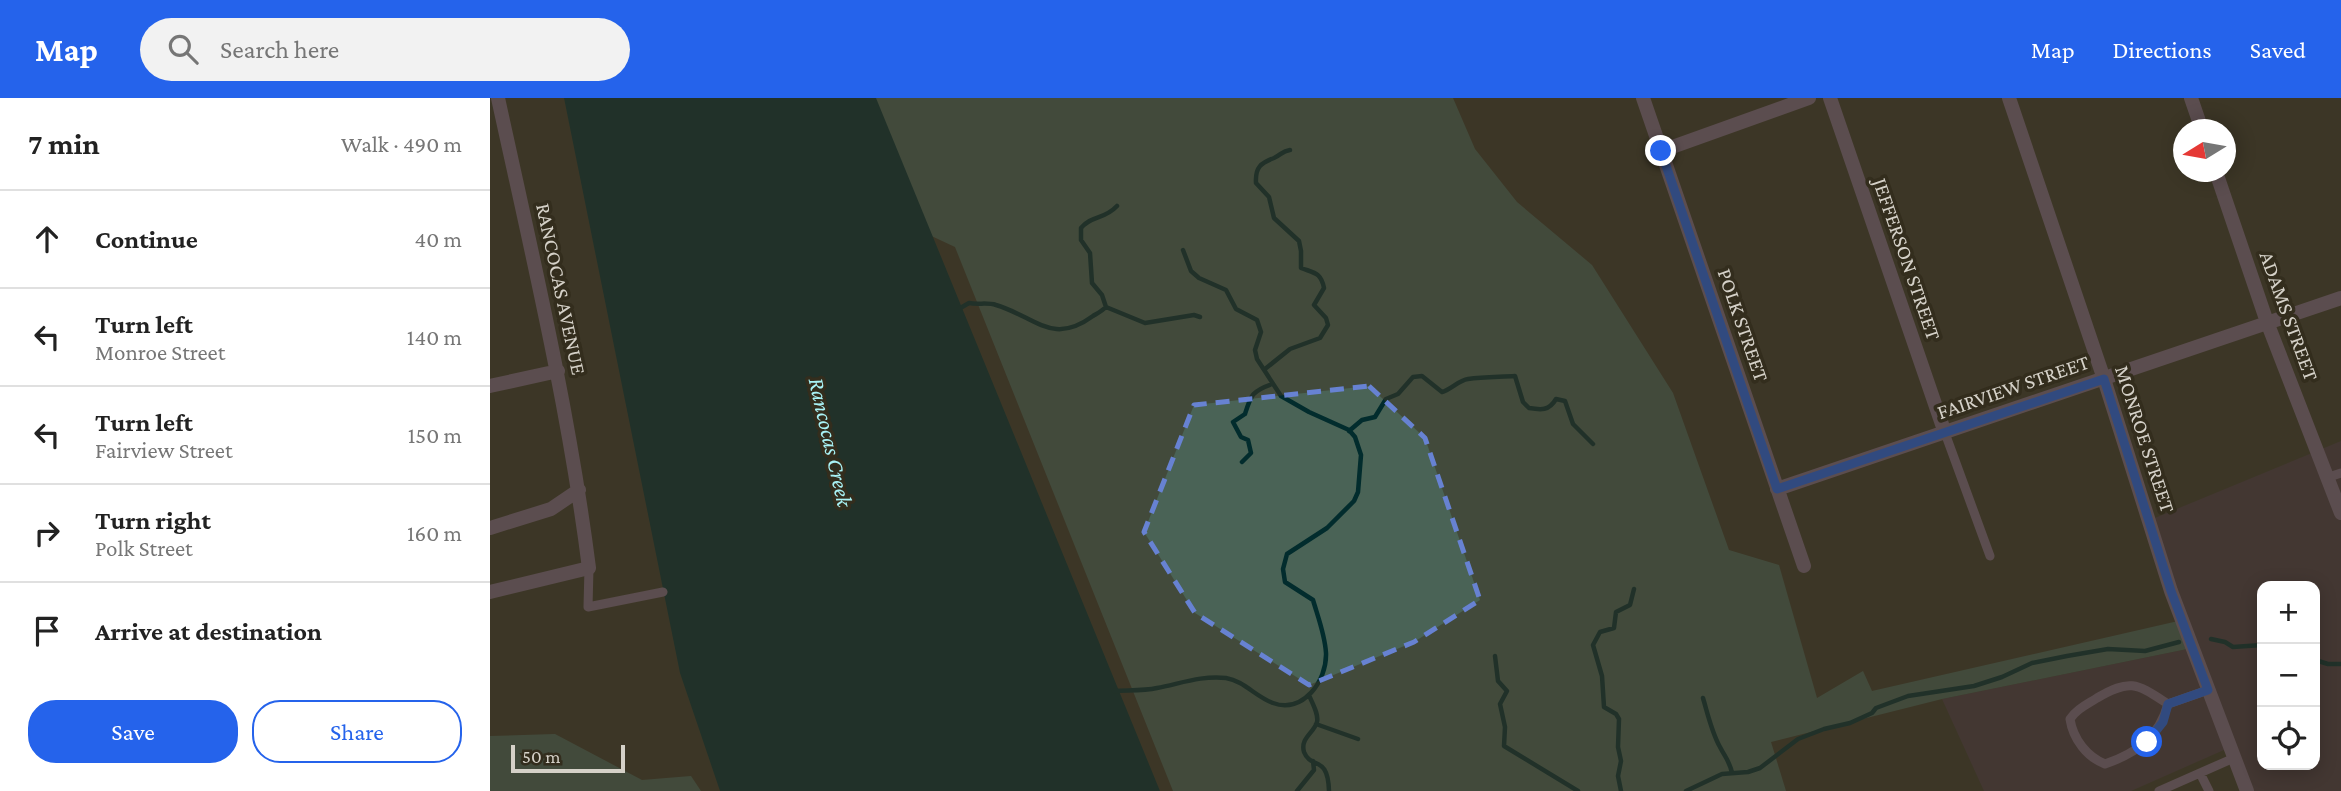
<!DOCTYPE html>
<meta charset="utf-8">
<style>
body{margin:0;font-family:"Crimson Pro",serif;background:#f2f2f2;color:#222}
.controls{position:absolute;right:21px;bottom:21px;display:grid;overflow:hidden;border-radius:14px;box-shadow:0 4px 18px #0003}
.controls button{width:63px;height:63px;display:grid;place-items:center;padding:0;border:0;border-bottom:2px solid #e0e0e0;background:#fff;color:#222;font:35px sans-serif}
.compass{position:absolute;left:1683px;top:21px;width:63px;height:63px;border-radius:50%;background:#fff;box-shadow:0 4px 18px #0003;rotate:259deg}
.scale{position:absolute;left:21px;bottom:18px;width:114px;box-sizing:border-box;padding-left:7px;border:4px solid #d5d1c8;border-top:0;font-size:19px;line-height:24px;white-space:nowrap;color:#d5d1c8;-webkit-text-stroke:5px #332d1d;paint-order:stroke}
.stop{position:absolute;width:21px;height:21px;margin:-16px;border:5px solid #2563eb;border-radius:50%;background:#fff}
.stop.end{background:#2563eb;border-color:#fff;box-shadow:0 2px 7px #0008}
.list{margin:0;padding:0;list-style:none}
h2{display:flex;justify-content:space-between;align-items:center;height:91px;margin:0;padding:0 28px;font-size:30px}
h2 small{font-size:23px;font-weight:400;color:#767676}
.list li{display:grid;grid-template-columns:46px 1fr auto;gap:21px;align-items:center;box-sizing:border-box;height:98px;padding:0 28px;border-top:2px solid #e0e0e0}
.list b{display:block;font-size:26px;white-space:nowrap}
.list p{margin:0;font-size:23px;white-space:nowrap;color:#767676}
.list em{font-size:23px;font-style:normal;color:#767676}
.actions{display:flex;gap:14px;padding:21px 28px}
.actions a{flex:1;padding:16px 0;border:2px solid #2563eb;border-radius:28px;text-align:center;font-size:24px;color:#2563eb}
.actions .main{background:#2563eb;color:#fff}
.icon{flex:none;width:38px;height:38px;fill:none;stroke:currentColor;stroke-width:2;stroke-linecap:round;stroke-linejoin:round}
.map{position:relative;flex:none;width:1851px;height:693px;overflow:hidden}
header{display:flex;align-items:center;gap:42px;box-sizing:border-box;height:98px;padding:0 35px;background:#2563eb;color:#fff}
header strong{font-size:33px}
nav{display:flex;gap:38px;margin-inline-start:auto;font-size:24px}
.search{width:490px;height:63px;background:#f2f2f2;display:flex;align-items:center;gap:18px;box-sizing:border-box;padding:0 24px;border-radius:38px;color:#767676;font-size:26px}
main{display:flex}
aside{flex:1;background:#fff}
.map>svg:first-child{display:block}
.industrial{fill:#4c3941;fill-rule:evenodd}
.green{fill:#4a6356}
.water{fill:#022c2d}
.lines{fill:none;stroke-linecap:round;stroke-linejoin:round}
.stream{stroke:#022c2d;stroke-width:4.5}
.lane{stroke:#826981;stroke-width:9}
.street{stroke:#826981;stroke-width:14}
.route{stroke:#2563eb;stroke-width:9}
.marked{fill:none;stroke:#6782d2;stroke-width:5;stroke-dasharray:14 9;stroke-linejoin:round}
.labels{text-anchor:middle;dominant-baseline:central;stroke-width:7;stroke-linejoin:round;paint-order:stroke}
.street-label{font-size:21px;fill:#d5d1c8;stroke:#332d1d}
.water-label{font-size:23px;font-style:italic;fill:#a9f3f6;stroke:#332d1d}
</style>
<header>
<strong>Map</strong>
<div class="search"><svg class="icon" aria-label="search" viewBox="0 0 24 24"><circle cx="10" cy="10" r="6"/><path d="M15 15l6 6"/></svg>Search here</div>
<nav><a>Map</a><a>Directions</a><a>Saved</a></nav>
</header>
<main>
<aside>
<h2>7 min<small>Walk · 490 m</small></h2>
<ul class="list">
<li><svg class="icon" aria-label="ahead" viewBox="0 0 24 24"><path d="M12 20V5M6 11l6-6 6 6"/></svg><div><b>Continue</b></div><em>40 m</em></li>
<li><svg class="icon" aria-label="left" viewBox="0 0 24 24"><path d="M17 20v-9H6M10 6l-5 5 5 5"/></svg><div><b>Turn left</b><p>Monroe Street</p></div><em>140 m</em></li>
<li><svg class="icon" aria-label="left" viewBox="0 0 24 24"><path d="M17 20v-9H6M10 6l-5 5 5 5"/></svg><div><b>Turn left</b><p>Fairview Street</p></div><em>150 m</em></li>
<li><svg class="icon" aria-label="right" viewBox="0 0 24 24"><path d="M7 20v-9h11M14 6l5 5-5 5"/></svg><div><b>Turn right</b><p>Polk Street</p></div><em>160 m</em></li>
<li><svg class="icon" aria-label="arrive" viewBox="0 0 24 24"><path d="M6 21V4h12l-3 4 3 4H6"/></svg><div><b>Arrive at destination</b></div></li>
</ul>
<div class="actions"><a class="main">Save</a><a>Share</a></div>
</aside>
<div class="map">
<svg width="1851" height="693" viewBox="0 0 1851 693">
<rect width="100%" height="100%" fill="#3d3727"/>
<path class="industrial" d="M1851,343V693H1763L1743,648L1641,693H1494L1452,601L1707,549L1660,422ZM1772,488H1825V667H1772Z"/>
<path class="green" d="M382,0H963L985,51L1027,104L1102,167L1183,295L1239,452L1289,467L1327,600L1373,573L1382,593L1697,521L1707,549L1452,601L1281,644L1296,693H683L465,149L433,134Z
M65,636L152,682L201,678L211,693H0V638Z"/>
<path class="water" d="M74,0H386L670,693H230L190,575Z"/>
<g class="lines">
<path class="stream" d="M616,209L612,197L602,185L600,155L591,142V130C602,117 614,122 627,108
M616,209L655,225L704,217L710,219
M467,212L479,205C488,207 497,204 506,207C546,219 562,248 603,218C608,215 612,213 616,209
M775,271L800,251L830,240L838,227L836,220L824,207L834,190C831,174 824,175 811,170V153L809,143L784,120L779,99L766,85C765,69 771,65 784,60C791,57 792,53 800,52
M859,333L872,322L885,319L896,301L908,296L923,279L932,278L952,294C960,292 969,282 978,281C993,279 1010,279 1025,278L1033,304L1039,310C1051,312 1059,313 1066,301L1075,303L1083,326L1103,346
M752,364L761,355L758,342L751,339L743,324L755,316C761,297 762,293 782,286
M1721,541L1735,544L1743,549L1772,547
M1005,558L1008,583L1017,593L1010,606L1015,629L1014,648L1088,693
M1825,562L1838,566H1851
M624,593C637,592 653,593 667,590C689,586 712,577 736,580C754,583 766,599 783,605C813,616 837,583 836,555C835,537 828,519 823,502L795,484L793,471L797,456L837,430L864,403L868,394L871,357L865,339L859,332L819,314L791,298L767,261L765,252L771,234L767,222L746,211L736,192L709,180L701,173L693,152
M819,597C822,605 829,616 827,624C824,635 810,640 814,654C821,672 838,656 839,693
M1213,600C1218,617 1222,635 1230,649C1235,659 1240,664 1242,675
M826,626L868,641
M807,693L824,672L823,663
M1131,693L1128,678L1131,663L1128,649L1129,621L1126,616L1114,609L1112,578L1103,547L1110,534L1124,530L1126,514L1140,507L1144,491
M1196,693L1232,676L1258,674L1270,670L1308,641L1334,631L1360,625L1382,615L1386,610L1418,598L1484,588L1512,579L1542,565L1577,558L1618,551L1655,553L1689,544"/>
<path class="lane" d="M1455,335L1500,458
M1839,379L1851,375
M99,470L98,509L173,494
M1678,606C1669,639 1647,655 1615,666C1597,659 1583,641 1580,621C1587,611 1596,607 1607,600C1641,580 1647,586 1678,606L1718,592
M1710,675L1719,693
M1669,693L1744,660"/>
<path class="street" d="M1153,0L1314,468
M1340,0L1455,335
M1519,0L1614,281L1681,493L1757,693
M1701,0L1712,32
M1171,53L1319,0
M1726,74L1777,224L1851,415
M0,288L68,273
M1287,391L1851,200
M0,430L61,411L89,392
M0,494L99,470C79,312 42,156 8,0"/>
</g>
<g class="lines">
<path class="route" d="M1171,53L1287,391L1614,281L1681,493L1718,592L1678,606L1673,624L1657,644"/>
</g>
<path d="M0 0H1851V693H0ZM879,288L935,340L990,502L924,544L819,587L705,515L654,434L704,307Z" fill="#3d3727" fill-opacity=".55" fill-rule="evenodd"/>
<path class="marked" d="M879,288L935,340L990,502L924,544L819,587L705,515L654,434L704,307Z"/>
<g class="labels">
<g class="street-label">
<text transform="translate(1417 161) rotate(71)">JEFFERSON STREET</text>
<text transform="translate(71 191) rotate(78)">RANCOCAS AVENUE</text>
<text transform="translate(1799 218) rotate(70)">ADAMS STREET</text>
<text transform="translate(1253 227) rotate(71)">POLK STREET</text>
<text transform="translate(1523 289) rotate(-19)">FAIRVIEW STREET</text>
<text transform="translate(1655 341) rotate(72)">MONROE STREET</text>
</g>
<g class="water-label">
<text transform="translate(341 344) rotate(77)">Rancocas Creek</text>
</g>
</g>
</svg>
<div class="controls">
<button>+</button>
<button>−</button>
<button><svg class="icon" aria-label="locate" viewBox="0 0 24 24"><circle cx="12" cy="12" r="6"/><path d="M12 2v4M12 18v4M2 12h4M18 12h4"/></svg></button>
</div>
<svg class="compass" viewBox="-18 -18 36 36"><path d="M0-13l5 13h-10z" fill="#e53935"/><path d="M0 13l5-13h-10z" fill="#767676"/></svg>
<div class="scale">50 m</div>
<div class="stop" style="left:1657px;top:644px"></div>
<div class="stop end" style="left:1171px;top:53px"></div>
</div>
</main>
